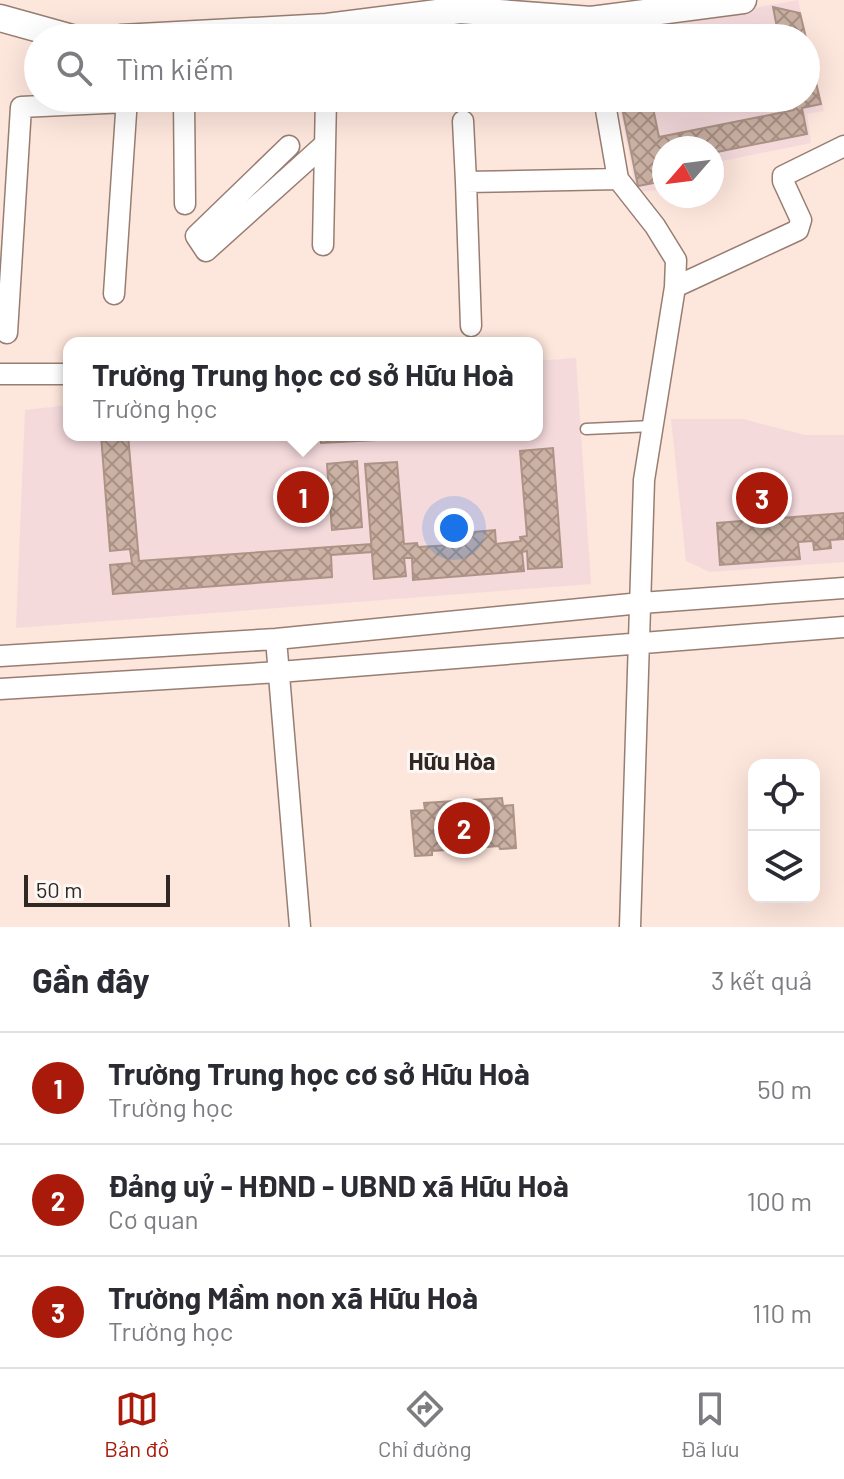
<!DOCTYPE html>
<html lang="vi">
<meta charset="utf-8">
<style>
body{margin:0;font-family:Barlow,sans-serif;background:#f2f2f3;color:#2b2b33}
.controls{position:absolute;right:24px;bottom:24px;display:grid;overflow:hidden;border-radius:16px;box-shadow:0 8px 32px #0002}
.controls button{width:72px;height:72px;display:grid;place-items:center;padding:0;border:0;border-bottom:2px solid #e1e1e2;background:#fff;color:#2b2b33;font:40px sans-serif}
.compass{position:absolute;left:652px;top:136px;width:72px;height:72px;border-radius:50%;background:#fff;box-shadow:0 8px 32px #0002;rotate:242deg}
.scale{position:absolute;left:24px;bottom:20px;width:146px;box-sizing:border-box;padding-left:8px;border:4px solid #322823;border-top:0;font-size:22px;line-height:28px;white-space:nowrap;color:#322823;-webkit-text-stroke:6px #fdf8f5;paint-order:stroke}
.you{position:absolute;left:454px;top:528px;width:28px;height:28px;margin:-20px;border:6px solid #fff;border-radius:50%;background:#1a73e8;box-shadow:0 0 0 12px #1a73e833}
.badge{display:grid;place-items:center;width:52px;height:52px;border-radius:50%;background:#aa1a0b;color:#fff;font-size:26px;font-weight:700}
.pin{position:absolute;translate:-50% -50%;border:4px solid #fff;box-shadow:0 2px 8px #0006}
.popup{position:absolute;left:63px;top:337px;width:480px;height:104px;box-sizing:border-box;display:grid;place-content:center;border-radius:16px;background:#fff;filter:drop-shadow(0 2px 6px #0005);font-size:26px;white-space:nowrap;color:#7c7c81}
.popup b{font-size:30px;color:#2b2b33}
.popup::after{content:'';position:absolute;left:50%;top:100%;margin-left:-16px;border:16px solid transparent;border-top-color:#fff}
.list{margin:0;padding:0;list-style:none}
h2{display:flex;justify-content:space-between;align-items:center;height:104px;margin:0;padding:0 32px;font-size:34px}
h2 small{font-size:26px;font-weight:400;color:#7c7c81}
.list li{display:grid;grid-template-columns:52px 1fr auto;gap:24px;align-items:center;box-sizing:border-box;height:112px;padding:0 32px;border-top:2px solid #e1e1e2}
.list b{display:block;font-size:30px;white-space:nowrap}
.list p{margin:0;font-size:26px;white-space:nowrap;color:#7c7c81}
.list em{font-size:26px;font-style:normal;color:#7c7c81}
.icon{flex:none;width:44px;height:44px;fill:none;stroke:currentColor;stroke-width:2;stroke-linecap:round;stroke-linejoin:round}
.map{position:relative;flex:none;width:844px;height:927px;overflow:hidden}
.search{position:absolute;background:#fff;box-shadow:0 8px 32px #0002;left:24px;right:24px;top:24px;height:88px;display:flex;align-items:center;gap:20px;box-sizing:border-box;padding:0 28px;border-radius:44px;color:#7c7c81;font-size:30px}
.sheet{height:440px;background:#fff}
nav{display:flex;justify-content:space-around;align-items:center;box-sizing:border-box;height:112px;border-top:2px solid #e1e1e2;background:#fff;font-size:22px;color:#7c7c81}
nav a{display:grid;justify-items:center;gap:4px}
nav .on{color:#aa1a0b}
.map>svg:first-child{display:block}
.education{fill:#f5dadc}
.building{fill:url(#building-cross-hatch);stroke:#ad9386;stroke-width:2}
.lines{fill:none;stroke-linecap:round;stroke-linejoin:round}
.service-casing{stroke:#987e72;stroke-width:13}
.minor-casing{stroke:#987e72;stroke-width:23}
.tertiary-casing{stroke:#987e72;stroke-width:29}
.service{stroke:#fff;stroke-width:10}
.minor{stroke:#fff;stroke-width:20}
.tertiary{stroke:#fff;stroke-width:26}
.labels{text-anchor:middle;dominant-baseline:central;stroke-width:6;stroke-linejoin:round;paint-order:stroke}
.neighbourhood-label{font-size:24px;font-weight:bold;fill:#322823;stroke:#fdf8f5}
</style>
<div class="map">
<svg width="844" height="927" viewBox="0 0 844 927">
<defs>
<pattern id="building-cross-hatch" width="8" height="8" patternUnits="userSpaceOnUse" patternTransform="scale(2)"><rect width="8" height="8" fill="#ccb2a4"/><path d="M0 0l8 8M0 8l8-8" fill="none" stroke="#a69185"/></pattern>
</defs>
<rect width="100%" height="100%" fill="#fde6dc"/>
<path class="education" d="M798,0L824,111L807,114L811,143L712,163V148H664V189L641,192L634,182L618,98H806V38H606V34Z
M576,358L591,584L16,628L25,410L69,405V435H537V361Z
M671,419H743L805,435H844V562L710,572L686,561Z"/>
<path class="building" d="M773,7L800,13L806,38H779Z
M637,29L639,38H607V35Z
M806,40L821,104L802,108L807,134L712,153V148H664V181L638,186L620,98H651L659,137L794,110L792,98H806Z
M101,435H128L139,561L371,544L372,552L331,555L332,577L113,594L110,565L132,563L130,549L110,551Z
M321,435H394L395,439L321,443Z
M553,448L562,567L528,569L527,551L522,552L524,571L413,580L412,558H404L406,576L374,579L365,464L397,462L404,544L417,543L418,547L453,545L452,534L495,530L496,544L521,541L520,537L527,536L520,451Z
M357,461L362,527L332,530L327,464Z
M844,513V539L830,540L831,548L814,550L813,541L798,542L800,559L720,565L717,523Z
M502,798L503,806L513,805L516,848L500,849L499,846L432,851V855L415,856L411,811L425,810L424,803Z"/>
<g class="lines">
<defs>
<path id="service" d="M586,429L653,426"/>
<path id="minor" d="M184,98L185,204
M604,98L618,179L655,226L676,260L675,287L644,480L630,927
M463,121L466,182
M289,146L196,236L206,251L325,144
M323,245L326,98
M675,287L798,230L801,220L783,181V176L844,146
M114,294L127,98
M471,326L466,182L618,179
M7,333L21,107L127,102
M0,374H69
M276,639L300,927
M0,656L276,639L641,603L844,588
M0,689L279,672L844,627"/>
<path id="tertiary" d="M0,18L72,38
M121,38L327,27L460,10L591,20L743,0"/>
</defs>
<use href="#service" class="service-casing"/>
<use href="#minor" class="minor-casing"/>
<use href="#tertiary" class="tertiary-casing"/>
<use href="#service" class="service"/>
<use href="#minor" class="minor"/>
<use href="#tertiary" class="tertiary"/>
</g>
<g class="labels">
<g class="neighbourhood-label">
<text x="452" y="760">Hữu Hòa</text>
</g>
</g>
</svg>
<div class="controls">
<button><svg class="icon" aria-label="locate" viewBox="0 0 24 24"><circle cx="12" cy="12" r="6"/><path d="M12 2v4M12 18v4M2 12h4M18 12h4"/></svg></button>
<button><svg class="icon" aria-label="layers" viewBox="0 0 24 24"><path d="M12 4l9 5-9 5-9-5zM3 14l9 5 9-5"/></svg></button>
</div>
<svg class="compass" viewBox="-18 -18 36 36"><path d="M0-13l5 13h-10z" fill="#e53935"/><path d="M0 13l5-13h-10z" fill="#7c7c81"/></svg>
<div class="scale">50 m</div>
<div class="you"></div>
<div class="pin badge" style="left:303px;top:497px">1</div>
<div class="popup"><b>Trường Trung học cơ sở Hữu Hoà</b>Trường học</div>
<div class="pin badge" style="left:464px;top:828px">2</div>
<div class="pin badge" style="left:762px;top:498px">3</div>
<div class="search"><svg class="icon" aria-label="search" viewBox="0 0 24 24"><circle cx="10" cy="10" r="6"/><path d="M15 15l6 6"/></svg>Tìm kiếm</div>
</div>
<section class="sheet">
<h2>Gần đây<small>3 kết quả</small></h2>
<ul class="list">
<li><span class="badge">1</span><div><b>Trường Trung học cơ sở Hữu Hoà</b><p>Trường học</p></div><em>50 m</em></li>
<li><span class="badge">2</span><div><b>Đảng uỷ - HĐND - UBND xã Hữu Hoà</b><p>Cơ quan</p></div><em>100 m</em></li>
<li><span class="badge">3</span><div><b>Trường Mầm non xã Hữu Hoà</b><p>Trường học</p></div><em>110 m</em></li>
</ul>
</section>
<nav>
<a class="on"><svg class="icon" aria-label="map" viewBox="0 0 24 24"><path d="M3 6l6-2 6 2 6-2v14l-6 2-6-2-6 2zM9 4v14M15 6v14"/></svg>Bản đồ</a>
<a><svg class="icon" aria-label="directions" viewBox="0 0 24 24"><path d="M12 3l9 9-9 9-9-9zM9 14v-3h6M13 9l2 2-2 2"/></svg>Chỉ đường</a>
<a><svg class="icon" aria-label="saved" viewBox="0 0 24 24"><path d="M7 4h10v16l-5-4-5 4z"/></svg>Đã lưu</a>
</nav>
